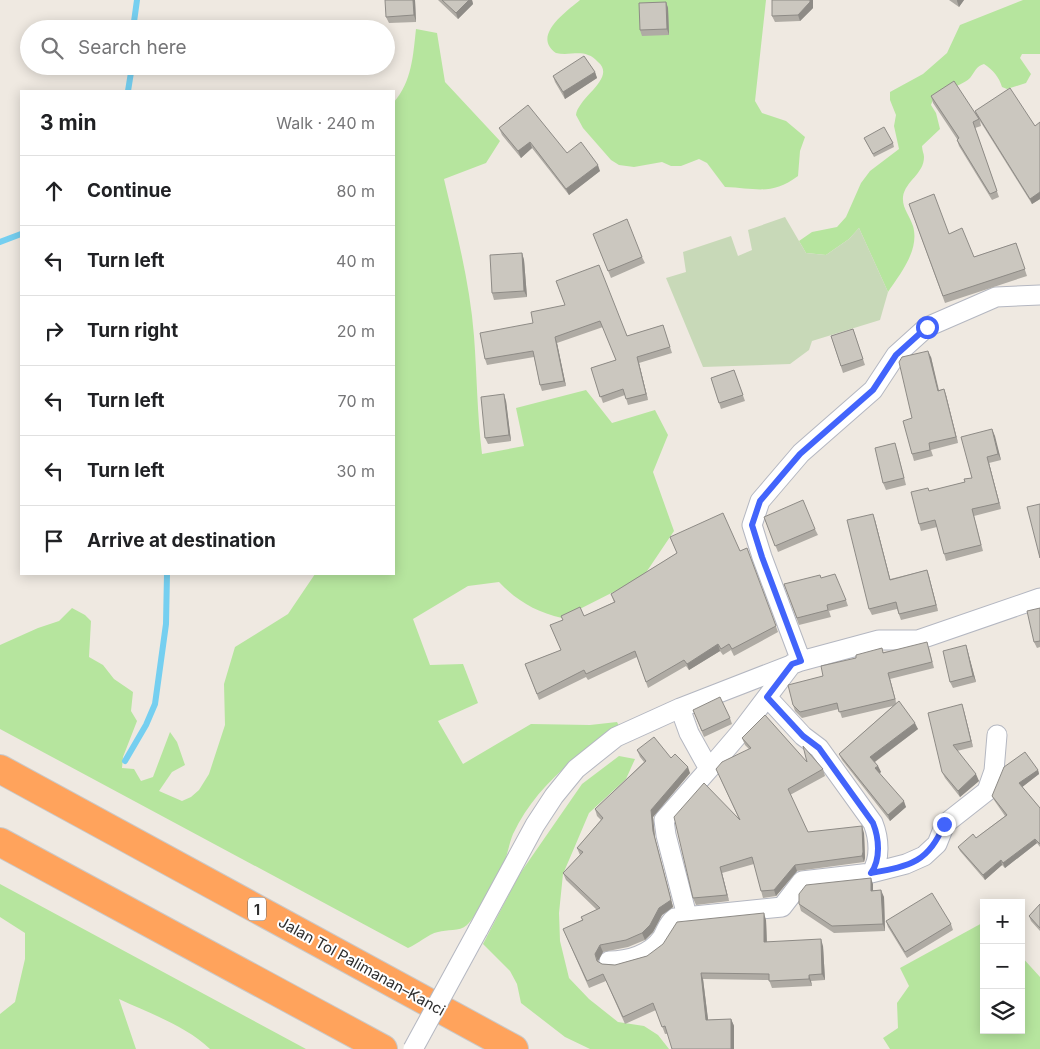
<!DOCTYPE html>
<meta charset="utf-8">
<style>
body{margin:0;font-family:Inter,sans-serif;background:#f6f6f6;color:#202124}
.controls{position:absolute;right:15px;bottom:15px;display:grid;overflow:hidden;border-radius:0px;box-shadow:0 2px 12px #0003}
.controls button{width:45px;height:45px;display:grid;place-items:center;padding:0;border:0;border-bottom:1px solid #e0e0e0;background:#fff;color:#202124;font:25px sans-serif}
.stop{position:absolute;width:15px;height:15px;margin:-11px;border:4px solid #4264fb;border-radius:50%;background:#fff}
.stop.end{background:#4264fb;border-color:#fff;box-shadow:0 1px 5px #0008}
.list{margin:0;padding:0;list-style:none}
h2{display:flex;justify-content:space-between;align-items:center;height:65px;margin:0;padding:0 20px;font-size:21px}
h2 small{font-size:16px;font-weight:400;color:#757577}
.list li{display:grid;grid-template-columns:32px 1fr auto;gap:15px;align-items:center;box-sizing:border-box;height:70px;padding:0 20px;border-top:1px solid #e0e0e0}
.list b{display:block;font-size:19px;white-space:nowrap}
.list em{font-size:16px;font-style:normal;color:#757577}
.icon{flex:none;width:28px;height:28px;fill:none;stroke:currentColor;stroke-width:2;stroke-linecap:round;stroke-linejoin:round}
.map{position:relative;flex:none;width:1040px;height:1049px;overflow:hidden}
.search{position:absolute;background:#fff;box-shadow:0 2px 12px #0003;left:20px;top:20px;width:375px;height:55px;display:flex;align-items:center;gap:12px;box-sizing:border-box;padding:0 18px;border-radius:28px;color:#757577;font-size:19px}
.panel{position:absolute;background:#fff;box-shadow:0 2px 12px #0003;left:20px;top:90px;width:375px;height:485px;border-radius:0px}
.map>svg:first-child{display:block}
.green{fill:#b6e59e}
.cemetery{fill:#c8d9b8}
.lines{fill:none;stroke-linecap:round;stroke-linejoin:round}
.stream{stroke:#75cff0;stroke-width:6}
.minor-casing{stroke:#b4b7c1;stroke-width:21}
.motorway-casing{stroke:#c9c9c9;stroke-width:30}
.minor{stroke:#fff;stroke-width:19}
.motorway{stroke:#ffa35c;stroke-width:28}
.minor-bridge-casing{stroke:#b4b7c1;stroke-width:21;stroke-linecap:butt}
.minor-bridge{stroke:#fff;stroke-width:19}
.wall{fill:#afaba4}
.shaded-wall{fill:#8e8b86}
.building{fill:#cbc7bf;stroke:#8e8b86}
.route{stroke:#4264fb;stroke-width:6}
.labels{text-anchor:middle;dominant-baseline:central;stroke-width:4;stroke-linejoin:round;paint-order:stroke}
.shield{fill:#fff;stroke:#6d6d6d;stroke-width:1}
.shield-label{font-size:14px;font-weight:bold;fill:#2e2e2e}
.street-label{font-size:15px;fill:#2e2e2e;stroke:#fff}
</style>
<div class="map">
<svg width="1040" height="1049" viewBox="0 0 1040 1049">
<rect width="100%" height="100%" fill="#efe9e1"/>
<path class="green" d="M580,0H766L755,101L762,113L786,121L805,137L800,151L798,176C771,196 756,188 725,187L707,163L699,159L681,166H671L662,162L634,167L619,165L611,160L583,128L576,115C578,97 617,78 598,62C595,59 592,56 588,55C578,51 567,56 556,53C531,36 567,11 580,0Z
M1023,0H1040V54H1022L1020,58L1031,74L1026,83L1007,89L1002,87C999,77 993,70 984,64C976,66 975,72 970,78C959,89 936,88 931,105L936,113L940,129L922,146C922,150 924,154 924,157C924,174 905,181 903,197C902,208 910,216 913,226C920,250 900,274 888,292L859,228L849,239L826,255L806,253L799,241L812,232L837,227L846,217L861,183L870,171L899,149L894,126L896,115L890,100V92L923,74L947,53L960,25Z
M416,29L437,33L445,82L500,141L486,163L444,179C456,230 470,283 474,336C477,376 477,413 482,454L524,446L516,408L586,390L612,423L655,410L668,435L653,472L674,531L643,577L562,618C536,612 517,601 499,582L468,586L413,619L430,665L463,664L478,703L438,721L463,764L531,724L590,725L617,722L620,728C576,755 536,786 513,834C509,844 507,856 503,867C500,876 474,919 467,925C459,932 447,929 438,932C428,934 418,944 408,948L0,729V645L38,628L59,621L72,608L85,615L91,621L89,657L103,665L114,679L133,692L131,711L137,721L123,757L122,768L134,769L141,781L153,777L170,732L177,742L185,765L172,772L159,791L182,801L191,797L199,790L209,774L225,725L224,684L235,647L288,614L315,574H394V102C412,81 413,56 416,29Z
M619,756L635,759L626,779L589,813L575,846L563,874L559,913L560,941L569,978L589,999L618,1022L644,1026L658,1035L669,1049H590L565,1037L521,1003L517,984L510,971L483,944L519,875L582,784Z
M0,884L306,1049H210C186,1026 149,1013 119,999L136,1049H0V1014L15,1002L25,959V933L0,917Z
M984,922V1030H1021V956L1040,977V1049H890L883,1038L898,1028L897,1003L909,986L900,968Z"/>
<path class="cemetery" d="M785,217L806,253L826,255L849,239L859,228L888,292L880,320L812,341L809,350L790,364L703,367L666,278L686,272L683,252L731,236L738,256L752,250L748,230Z"/>
<g class="lines">
<path class="stream" d="M133,29L137,0
M128,91L132,66
M0,242L21,234
M125,761L146,725L155,704L166,624L167,574"/>
<defs>
<path id="minor" d="M801,661L762,557L752,525L760,501L801,453L873,390L896,355L927,327L996,297L1040,295
M680,708L689,733L709,769L739,734L792,664
M871,873L906,864L924,856L937,844L945,824L987,791L994,771L997,735
M687,916L666,835L664,820L709,769
M478,930L535,825L554,796L576,769L616,737L680,708L801,661L879,640H918L1040,598
M609,961C628,961 650,955 662,938C667,930 667,924 675,918L782,907L802,881L871,873C881,859 879,838 873,823L819,748L803,736L767,697"/>
<path id="motorway" d="M0,769L514,1049
M0,842L383,1049"/>
</defs>
<use href="#minor" class="minor-casing"/>
<use href="#motorway" class="motorway-casing"/>
<use href="#minor" class="minor"/>
<use href="#motorway" class="motorway"/>
<defs>
<path id="minor-bridge" d="M413,1049L478,930"/>
</defs>
<use href="#minor-bridge" class="minor-bridge-casing"/>
<use href="#minor-bridge" class="minor-bridge"/>
</g>
<path class="wall" d="M415,0L416,22L389,23L386,17Z
M438,0H472L473,4L458,19Z
M772,0H813V8L800,21L775,22L772,16Z
M949,0H964L959,7Z
M666,2L668,8L669,35L642,36L640,30Z
M595,72L597,78L565,99L555,82L553,76Z
M931,96L976,115L975,111L1035,126L1040,122V199L1032,204L980,121L981,126L975,128L999,197L992,200L959,146L957,140V139L933,103Z
M499,128L567,153L600,171L569,195L532,148L521,158L502,135Z
M864,138L893,143L894,147L874,157Z
M909,204L949,234L974,257L1016,243L1027,276L945,303Z
M593,234L642,257L645,263L611,278Z
M522,253L524,260L527,297L494,300L492,293Z
M556,281L627,336L663,325L672,353L639,363L648,400L628,405L625,395L603,403L591,368L616,360L603,327L557,343L566,386L542,391L540,385L534,357L487,365L485,359L533,323L565,305Z
M853,329L865,365L843,373L831,336Z
M931,357L939,390L944,389L946,395L958,443L931,450L933,456L914,461L912,454V418Z
M734,370L745,401L721,409L711,378Z
M506,401L511,441L488,444L485,438Z
M992,429L1001,460L989,463L1001,509L974,516L983,551L946,561L937,527L921,531L919,524L930,491L965,482L972,478Z
M897,449L906,485L886,490L883,483Z
M764,517L815,529L818,535L778,552Z
M875,520L890,579L927,570L938,611L901,620L897,609L872,615L869,609Z
M670,537L740,551L747,548L778,632L734,656L731,650L723,655L720,651L689,670L686,666L648,688L637,657L588,680L586,677L539,700L525,664L561,650L550,625L584,616L614,602L611,594L677,553Z
M821,578L846,600L848,606L829,611L831,617L799,625L784,584Z
M1040,608V647L1037,648L1034,642Z
M966,645L976,682L953,688L950,682Z
M882,648L883,652L929,648L934,668L890,679L896,703L918,729L875,762L878,766L881,772L879,773L906,807L890,821L842,760L839,754L893,706L842,718L839,709L802,718L795,711L793,705L823,676L856,658Z
M693,710L730,718L732,724L704,737Z
M964,711L973,747L957,751L979,781L960,797L945,778L942,772Z
M742,738L807,762L823,769L825,776L790,795L808,832L864,833L865,858L864,862L797,871L776,896L763,898L754,864L722,873L729,901L696,905L693,898L739,819L716,769L749,749L745,745Z
M637,750L671,758L690,773L653,817L655,838L673,907L662,915L653,932L645,940L628,947L603,952L598,961L602,964L615,965L647,956L766,920L767,942L823,946L825,980L811,981L812,986L772,988L769,980L703,979L708,1020L731,1019L734,1026L665,1034L656,1010L625,1024L606,981L589,988L563,929L582,920L581,917L597,910L566,880L563,873L580,855L577,848L601,820L597,816L595,809L644,762L640,757Z
M1038,770L1039,774L1022,787L1040,808V847L1037,843L1005,868L1002,865L985,880L960,851L958,847L976,838L1005,816L994,800L992,796Z
M873,884V890L884,897L885,931L834,933L801,911L799,904Z
M1040,904V931L1031,921L1029,916Z
M886,921L951,924L953,930L907,958L888,927Z"/>
<path class="shaded-wall" d="M413,0H415L416,22L414,15Z
M469,0H472L473,4L458,19L456,13Z
M810,0H813V8L800,21L798,15Z
M957,0H964L959,7L957,1Z
M666,2L668,8L669,35L667,29Z
M595,72L597,78L565,99L563,92Z
M530,142L532,148L521,158L518,151Z
M598,165L600,171L569,195L566,189Z
M1040,192V199L1032,204L1030,199Z
M522,253L524,260L527,297L524,291Z
M555,337L557,343L566,386L564,381Z
M928,351L931,357L940,397L938,391Z
M637,357L639,363L648,400L646,394Z
M944,389L946,395L958,443L956,437Z
M504,394L506,401L511,441L509,435Z
M992,429L995,436L1001,460L998,454Z
M987,457L989,463L1001,509L999,503Z
M873,514L875,520L892,586L890,580Z
M927,570L929,576L938,611L936,605Z
M718,644L720,651L689,670L687,664Z
M966,645L968,652L976,682L973,676Z
M888,673L890,679L897,705L895,699Z
M962,704L964,711L973,747L971,741Z
M915,723L918,729L873,763L870,757Z
M878,766L881,772L878,775L875,768Z
M688,767L690,773L653,817L655,838L673,907L662,915L653,932L645,940L642,933L653,831L651,810Z
M1038,770L1039,774L1021,788L1019,783Z
M976,774L979,781L960,797L958,791Z
M904,801L906,807L890,821L888,815Z
M862,826L864,833L865,858L864,862L862,856Z
M1035,839L1037,843L1005,868L1003,863Z
M1001,860L1002,865L985,880L983,875Z
M795,865L797,871L776,896L774,890Z
M720,867L722,873L729,901L727,895Z
M871,878L873,884V897L871,891Z
M881,890L884,897L885,931L883,924Z
M764,913L766,920L767,949L764,942Z
M821,939L823,946L825,980L822,974Z
M600,945L603,952L598,961L595,954Z
M701,973L703,979L709,1027L706,1020Z
M809,975L811,981L812,986L809,979Z
M731,1019L734,1026V1049H731Z"/>
<path class="building" d="M385,0H413L414,15L386,17Z
M442,0H469L456,13Z
M772,0H810V2L798,15L772,16Z
M666,2L667,29L640,30L639,3Z
M584,56L595,72L563,92L553,76Z
M954,81L979,119L973,122L997,191L990,194L957,140L959,138L931,96Z
M1010,88L1035,126L1040,122V192L1030,199L975,111Z
M528,105L567,153L581,142L598,165L566,189L530,142L518,151L499,128Z
M884,127L893,143L873,154L864,138Z
M934,194L949,234L962,228L974,257L1016,243L1025,269L943,296L909,204Z
M627,219L642,257L608,271L593,234Z
M522,253L524,291L492,293L490,255Z
M599,265L627,336L663,325L670,347L637,357L646,394L626,399L623,389L600,397L591,368L616,360L600,321L555,337L564,381L540,385L533,351L485,359L480,333L533,323L531,312L565,305L556,281Z
M853,329L863,359L841,366L831,336Z
M928,351L938,391L944,389L956,437L929,443L930,450L912,454L903,421L912,418L899,362L902,357Z
M734,370L743,395L719,403L711,378Z
M504,394L509,435L485,438L481,397Z
M992,429L998,454L987,457L999,503L972,509L981,545L944,554L935,520L919,524L911,492L928,488L929,491L965,482L964,479L972,478L961,437Z
M895,443L904,478L883,483L875,448Z
M803,500L815,529L775,546L764,517Z
M1040,504V558L1027,507Z
M723,513L740,551L747,548L776,626L732,649L729,644L721,649L718,644L687,664L684,660L646,682L635,651L586,674L584,670L537,694L525,664L561,650L550,625L563,620L561,616L580,607L584,616L615,602L611,594L677,553L670,537Z
M873,514L890,580L927,570L936,605L899,614L896,602L869,609L847,520Z
M835,574L846,600L827,605L828,610L797,618L784,584L820,575L821,578Z
M1040,608V641L1034,642L1027,611Z
M927,642L932,662L888,673L895,699L839,712L837,703L800,712L793,705L788,685L823,676L821,666L856,658V655L882,648L883,653Z
M966,645L973,676L950,682L943,651Z
M720,697L730,718L702,731L693,710Z
M899,701L915,723L870,757L878,766L875,768L904,801L888,815L839,754Z
M962,704L971,741L953,745L976,774L958,791L942,772L928,713Z
M765,715L807,762L803,746L823,769L788,789L808,832L862,826L863,852L862,856L795,865L774,890L761,891L752,857L720,867L727,895L693,898L674,817L704,783L740,820L716,769L722,762L751,748L742,738Z
M654,737L671,758L675,754L688,767L651,810L653,831L671,900L659,908L650,925L642,933L626,940L600,945L595,954L597,961L602,964L615,965L647,956L663,944L677,922L764,913V942L821,939L822,974L809,975V979L769,981V974L701,973L706,1020L731,1019V1049H672L665,1026L662,1027L653,1003L623,1017L603,974L587,981L563,929L583,920L581,917L600,908L563,873L583,852L577,848L603,818L595,809L646,761L637,750Z
M1025,752L1038,770L1019,783L1040,808V844L1035,839L1003,863L1001,860L983,875L958,847L973,834L976,838L1007,815L992,796L1004,767Z
M871,878V891L881,890L883,924L832,926L799,904V894L806,885Z
M932,893L951,924L905,952L886,921Z
M1040,904V928L1029,916Z"/>
<g class="lines">
<path class="route" d="M927,327L896,355L873,390L800,454L760,501L752,525L762,557L801,661L792,664L767,697L803,736L819,748L873,823C879,838 881,859 871,873C909,866 929,863 944,824"/>
</g>
<g class="labels">
<rect class="shield" x="248" y="897.5" width="18" height="23" rx="4"/>
<g class="shield-label">
<text x="257" y="909">1</text>
</g>
<g class="street-label">
<text transform="translate(362 966) rotate(29)">Jalan Tol Palimanan–Kanci</text>
</g>
</g>
</svg>
<div class="controls">
<button>+</button>
<button>−</button>
<button><svg class="icon" aria-label="layers" viewBox="0 0 24 24"><path d="M12 4l9 5-9 5-9-5zM3 14l9 5 9-5"/></svg></button>
</div>
<div class="stop" style="left:927px;top:327px"></div>
<div class="stop end" style="left:944px;top:824px"></div>
<div class="search"><svg class="icon" aria-label="search" viewBox="0 0 24 24"><circle cx="10" cy="10" r="6"/><path d="M15 15l6 6"/></svg>Search here</div>
<section class="panel">
<h2>3 min<small>Walk · 240 m</small></h2>
<ul class="list">
<li><svg class="icon" aria-label="ahead" viewBox="0 0 24 24"><path d="M12 20V5M6 11l6-6 6 6"/></svg><div><b>Continue</b></div><em>80 m</em></li>
<li><svg class="icon" aria-label="left" viewBox="0 0 24 24"><path d="M17 20v-9H6M10 6l-5 5 5 5"/></svg><div><b>Turn left</b></div><em>40 m</em></li>
<li><svg class="icon" aria-label="right" viewBox="0 0 24 24"><path d="M7 20v-9h11M14 6l5 5-5 5"/></svg><div><b>Turn right</b></div><em>20 m</em></li>
<li><svg class="icon" aria-label="left" viewBox="0 0 24 24"><path d="M17 20v-9H6M10 6l-5 5 5 5"/></svg><div><b>Turn left</b></div><em>70 m</em></li>
<li><svg class="icon" aria-label="left" viewBox="0 0 24 24"><path d="M17 20v-9H6M10 6l-5 5 5 5"/></svg><div><b>Turn left</b></div><em>30 m</em></li>
<li><svg class="icon" aria-label="arrive" viewBox="0 0 24 24"><path d="M6 21V4h12l-3 4 3 4H6"/></svg><div><b>Arrive at destination</b></div></li>
</ul>
</section>
</div>
